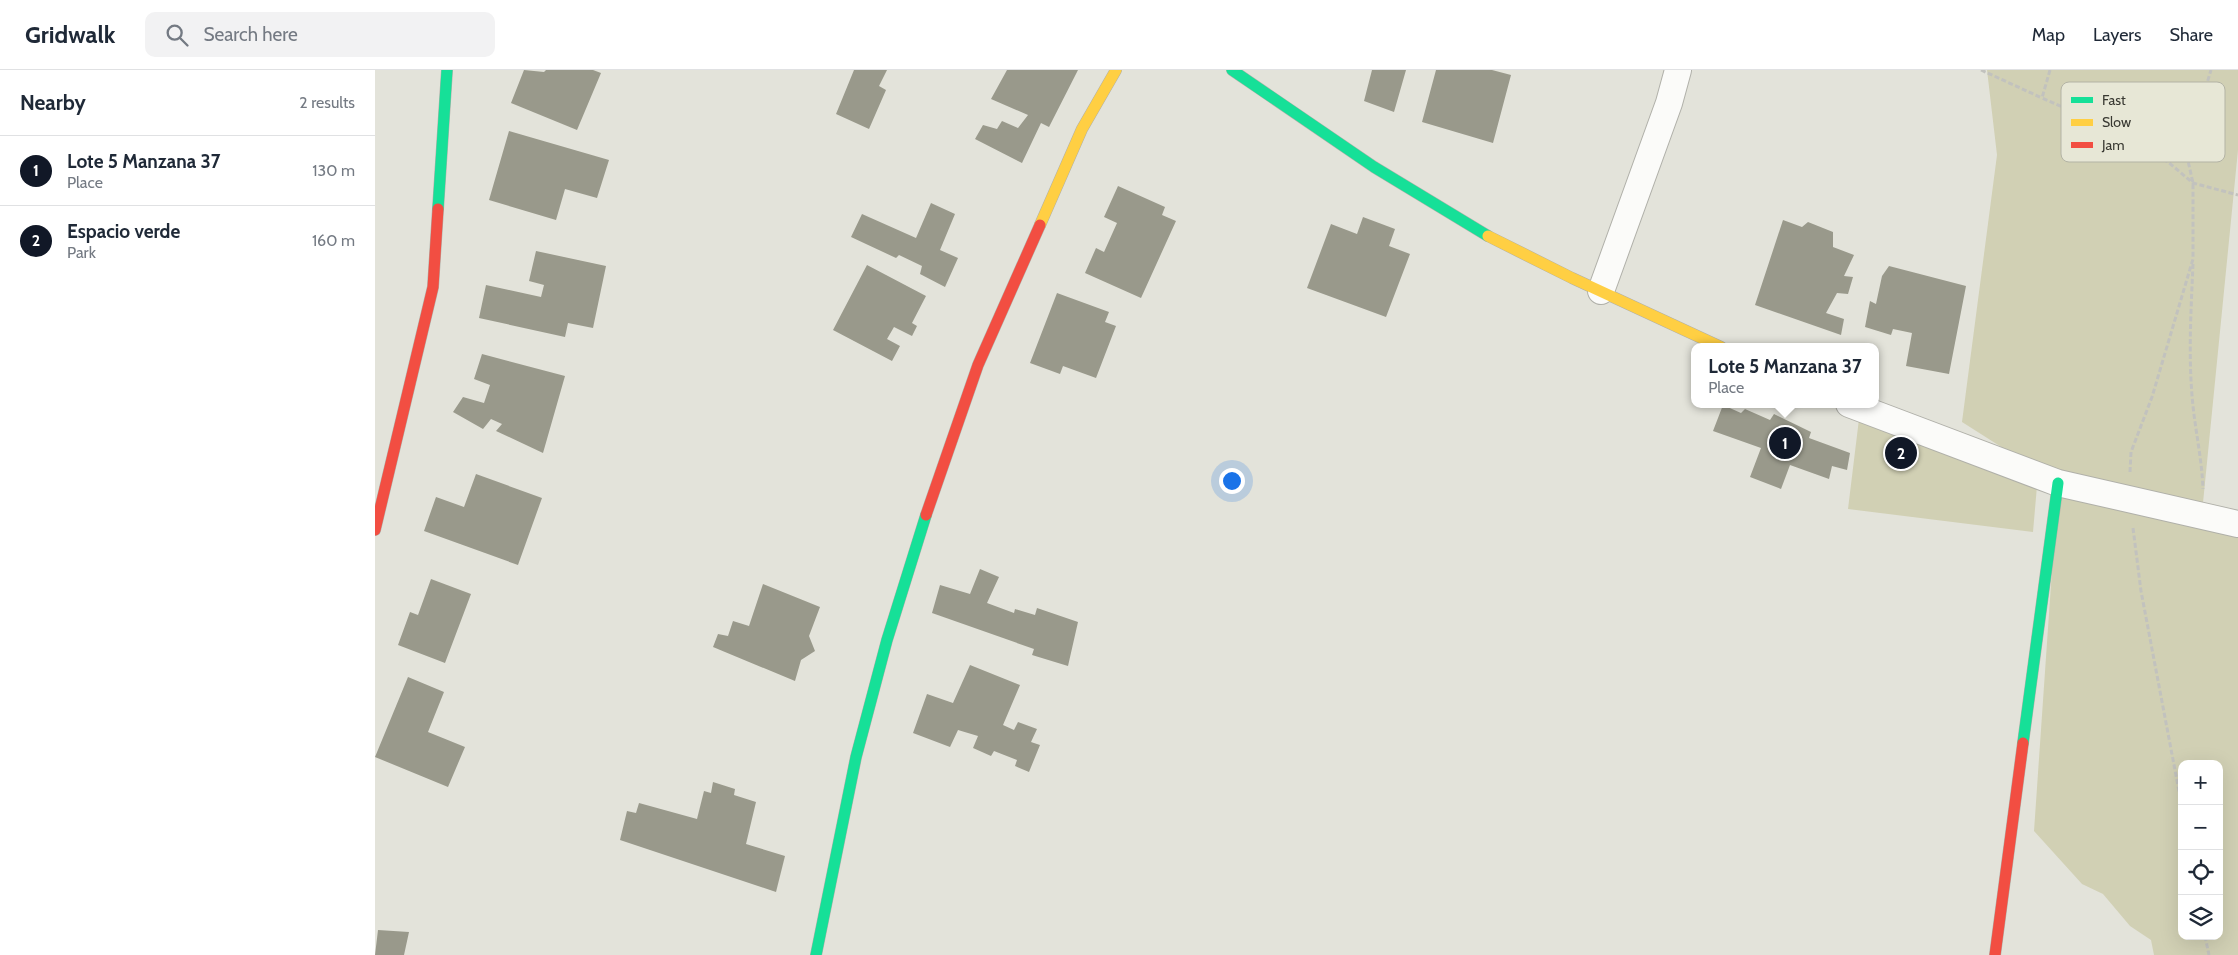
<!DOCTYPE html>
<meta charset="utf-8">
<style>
body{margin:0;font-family:Cabin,sans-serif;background:#f2f2f3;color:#1f2937}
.controls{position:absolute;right:15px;bottom:15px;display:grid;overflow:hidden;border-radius:10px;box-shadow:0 5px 20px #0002}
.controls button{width:45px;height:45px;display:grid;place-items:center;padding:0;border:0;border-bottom:1px solid #e0e1e3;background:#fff;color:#1f2937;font:25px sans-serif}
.you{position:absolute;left:856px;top:410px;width:18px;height:18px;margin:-12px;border:4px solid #fff;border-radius:50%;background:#1a73e8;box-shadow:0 0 0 8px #1a73e833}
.badge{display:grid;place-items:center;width:32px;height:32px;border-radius:50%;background:#111827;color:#fff;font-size:16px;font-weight:700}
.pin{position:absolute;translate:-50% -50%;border:2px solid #fff;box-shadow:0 1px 5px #0006}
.popup{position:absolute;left:1316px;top:273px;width:188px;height:65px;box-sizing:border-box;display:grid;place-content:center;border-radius:10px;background:#fff;filter:drop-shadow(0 1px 4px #0005);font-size:16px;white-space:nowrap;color:#747a83}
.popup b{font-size:19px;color:#1f2937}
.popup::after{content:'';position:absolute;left:50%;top:100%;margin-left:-10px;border:10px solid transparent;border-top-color:#fff}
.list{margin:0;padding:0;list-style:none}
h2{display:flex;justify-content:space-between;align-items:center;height:65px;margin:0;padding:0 20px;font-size:21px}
h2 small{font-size:16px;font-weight:400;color:#747a83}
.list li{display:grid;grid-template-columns:32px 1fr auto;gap:15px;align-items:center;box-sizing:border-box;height:70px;padding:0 20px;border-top:1px solid #e0e1e3}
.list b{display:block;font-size:19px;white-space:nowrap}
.list p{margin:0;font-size:16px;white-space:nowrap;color:#747a83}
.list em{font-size:16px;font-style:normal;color:#747a83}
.icon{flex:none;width:28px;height:28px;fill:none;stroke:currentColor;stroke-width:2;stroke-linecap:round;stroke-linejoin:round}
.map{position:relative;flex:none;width:1863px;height:885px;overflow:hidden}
header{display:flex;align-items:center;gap:30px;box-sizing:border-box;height:70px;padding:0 25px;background:#fff;border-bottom:1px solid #e0e1e3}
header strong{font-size:24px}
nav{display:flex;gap:28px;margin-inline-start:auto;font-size:18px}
.search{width:350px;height:45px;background:#f2f2f3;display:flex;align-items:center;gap:12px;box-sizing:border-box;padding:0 18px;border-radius:10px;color:#747a83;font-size:19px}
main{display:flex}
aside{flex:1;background:#fff}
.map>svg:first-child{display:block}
.green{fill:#d1d0b4;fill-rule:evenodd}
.building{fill:#99998b}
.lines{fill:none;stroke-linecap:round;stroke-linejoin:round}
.street-casing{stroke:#b0b0a9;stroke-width:28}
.fast-casing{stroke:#b0b0a9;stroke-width:12}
.slow-casing{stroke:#b0b0a9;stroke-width:12}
.jam-casing{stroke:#b0b0a9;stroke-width:12}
.path{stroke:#c2c2be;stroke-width:3;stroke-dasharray:5 2.5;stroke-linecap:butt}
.street{stroke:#fbfbf9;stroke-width:26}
.fast{stroke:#16e098;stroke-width:11}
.slow{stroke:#ffcf43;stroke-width:11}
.jam{stroke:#f24e42;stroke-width:11}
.key{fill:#e7e7d6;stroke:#b3b3a5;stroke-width:1}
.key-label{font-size:14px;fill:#393932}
</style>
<header>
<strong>Gridwalk</strong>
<div class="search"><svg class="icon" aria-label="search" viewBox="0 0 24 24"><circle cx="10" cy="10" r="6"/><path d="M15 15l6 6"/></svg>Search here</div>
<nav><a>Map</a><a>Layers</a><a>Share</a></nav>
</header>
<main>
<aside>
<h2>Nearby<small>2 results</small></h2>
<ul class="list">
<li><span class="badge">1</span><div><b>Lote 5 Manzana 37</b><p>Place</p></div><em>130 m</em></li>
<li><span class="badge">2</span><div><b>Espacio verde</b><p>Park</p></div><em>160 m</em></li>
</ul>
</aside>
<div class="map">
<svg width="1863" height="885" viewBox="0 0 1863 885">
<rect width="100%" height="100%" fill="#e3e3da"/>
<path class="green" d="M1612,0H1863V80L1826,453L1863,461V885H1779L1776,870L1755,856L1728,824L1707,814L1659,761L1683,413L1587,352L1622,85ZM1807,694H1844V866H1807Z
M1484,349L1662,416L1658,462L1473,439Z"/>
<path class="building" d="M149,0L169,2L171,0H218L226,3L202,60L136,33Z
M479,0H512L504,16L511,20L494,59L461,44Z
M632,0H703L674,57L666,53L647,93L600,69L608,55L622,59L627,51L643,58L653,45L616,29Z
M997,0H1031L1019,42L989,31Z
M1061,0H1117L1136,5L1118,73L1047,52Z
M134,61L234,90L222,128L190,119L181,150L114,130Z
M743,116L790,137L787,145L801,151L766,228L710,203L721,178L729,182L742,153L729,147Z
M556,133L580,144L565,180L583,188L570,217L545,204L547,196L524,185L521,188L476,167L487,144L541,168Z
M988,147L1020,159L1014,176L1035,184L1011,247L932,218L956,154L982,164Z
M1408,150L1427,157L1433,152L1458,162V177L1479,185L1469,206L1478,207L1473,224L1462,223L1451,243L1469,249L1466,265L1380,235Z
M161,181L231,196L218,258L193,253L190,267L104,248L111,215L166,227L169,215L154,211Z
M492,195L551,226L537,253L542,256L537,266L519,257L512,269L525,276L517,291L458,260Z
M1514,196L1591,216L1574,304L1531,296L1537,263L1518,259L1516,265L1490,257L1495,231L1501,234L1507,206Z
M682,223L734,242L730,252L741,256L721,308L688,296L685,304L655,293Z
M107,284L190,306L168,383L121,361L127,354L116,349L108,359L78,342L88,327L109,333L115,315L99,309Z
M1348,335L1366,343L1370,339L1395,350L1399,344L1436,362L1434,368L1475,383L1472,400L1457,396L1454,409L1415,395L1406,419L1375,407L1386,378L1338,361Z
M101,404L167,428L143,495L49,461L61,427L89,437Z
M605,499L624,507L612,533L639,543L640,539L660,545L662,538L703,552L693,596L657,585L659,579L557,543L565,515L595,524Z
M56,509L96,524L70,593L23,575L35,542L43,545Z
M388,514L445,537L434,566L440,581L426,590L420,611L338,577L343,564L353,566L358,551L374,556Z
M595,595L645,615L628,655L639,660L643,652L662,659L656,672L665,675L654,702L640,696L642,690L619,681L616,686L598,678L603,666L583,660L575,677L538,663L552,624L578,633Z
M33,607L69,622L53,662L90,677L73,717L0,687Z
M338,712L360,719L359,725L381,732L371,774L410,786L401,822L245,770L252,741L261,743L264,733L322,749L329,721L336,723Z
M3,860L34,862L29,885H0Z"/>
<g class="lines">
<defs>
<path id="street" d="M1226,221L1294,33L1303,0
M1474,334L1683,413L1863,454"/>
<path id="fast" d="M857,0L999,97L1113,166
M63,139L72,0
M1648,673L1683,413
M441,885L481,687L512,570L551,445"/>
<path id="slow" d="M665,155L707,59L741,0
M1113,166L1197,208L1346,277"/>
<path id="jam" d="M551,445L603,295L665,155
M0,460L58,217L63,139
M1620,885L1648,673"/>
</defs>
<use href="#street" class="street-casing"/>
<use href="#fast" class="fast-casing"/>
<use href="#slow" class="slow-casing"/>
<use href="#jam" class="jam-casing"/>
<path class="path" d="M1606,0L1667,28
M1675,0L1667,28L1737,59L1793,92L1818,113L1863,125
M1818,194C1816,241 1813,289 1818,336C1821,364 1827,391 1828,419
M1755,402L1756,382L1777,327L1818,189V113L1811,82L1836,0
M1758,458L1766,521L1807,737
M1830,866L1834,885"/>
<use href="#street" class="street"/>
<use href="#fast" class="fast"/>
<use href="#slow" class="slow"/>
<use href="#jam" class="jam"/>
</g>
<rect x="1686" y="12" width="164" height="80" rx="8" class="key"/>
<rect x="1696" y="27" width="22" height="6" fill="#16e098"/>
<rect x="1696" y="49" width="22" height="7" fill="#ffcf43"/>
<rect x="1696" y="72" width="22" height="6" fill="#f24e42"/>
<g class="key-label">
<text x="1727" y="35">Fast</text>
<text x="1727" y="57">Slow</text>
<text x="1727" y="80">Jam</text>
</g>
</svg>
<div class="controls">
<button>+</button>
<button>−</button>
<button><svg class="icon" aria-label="locate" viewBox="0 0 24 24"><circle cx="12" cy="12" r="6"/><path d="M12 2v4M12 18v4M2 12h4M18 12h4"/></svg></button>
<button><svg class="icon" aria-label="layers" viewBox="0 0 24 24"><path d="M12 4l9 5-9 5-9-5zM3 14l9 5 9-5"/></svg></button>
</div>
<div class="you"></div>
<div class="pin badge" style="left:1410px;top:373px">1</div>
<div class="popup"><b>Lote 5 Manzana 37</b>Place</div>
<div class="pin badge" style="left:1526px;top:383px">2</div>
</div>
</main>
